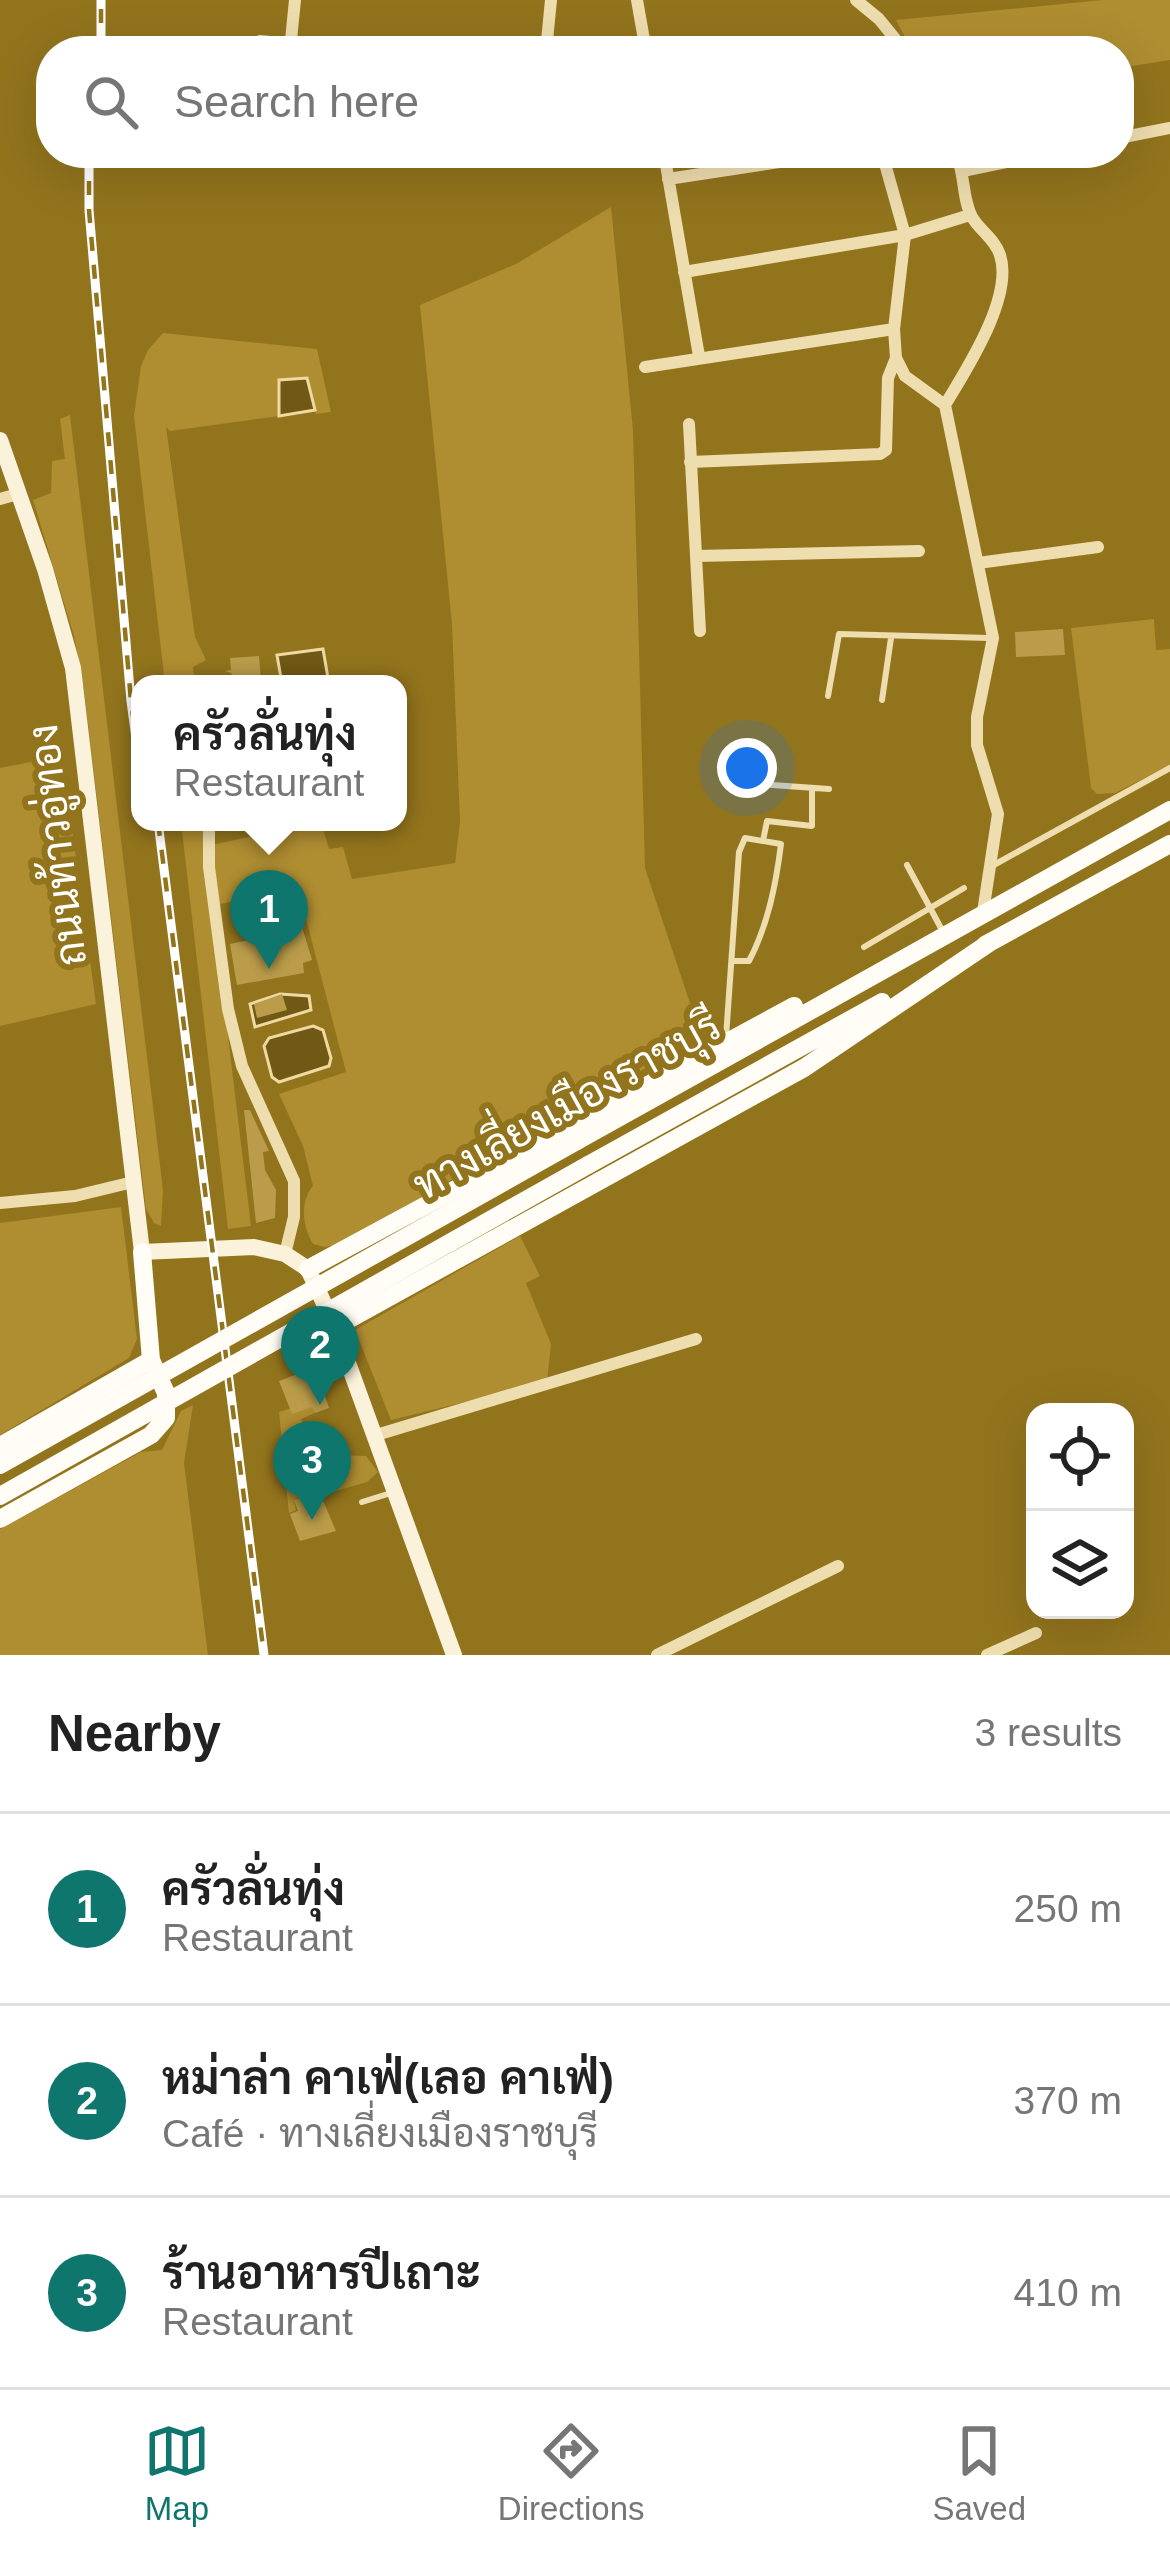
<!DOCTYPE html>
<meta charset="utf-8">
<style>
body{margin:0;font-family:Helvetica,Sarabun,sans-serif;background:#f2f2f2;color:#222}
.controls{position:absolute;right:36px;bottom:36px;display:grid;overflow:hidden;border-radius:24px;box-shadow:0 12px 48px #0002}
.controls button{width:108px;height:108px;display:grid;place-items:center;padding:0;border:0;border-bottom:3px solid #e0e0e0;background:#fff;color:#222;font:60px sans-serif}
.you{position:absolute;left:747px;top:768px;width:42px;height:42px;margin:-30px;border:9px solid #fff;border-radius:50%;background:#1a73e8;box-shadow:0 0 0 18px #1a73e833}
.badge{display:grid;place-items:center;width:78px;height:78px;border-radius:50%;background:#0f766e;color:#fff;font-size:39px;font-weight:700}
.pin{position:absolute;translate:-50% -99px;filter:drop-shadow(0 3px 6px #0008)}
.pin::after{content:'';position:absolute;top:63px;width:42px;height:36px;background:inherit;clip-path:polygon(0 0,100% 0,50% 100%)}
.popup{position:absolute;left:131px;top:675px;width:276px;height:156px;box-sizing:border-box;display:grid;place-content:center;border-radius:24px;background:#fff;filter:drop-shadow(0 3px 9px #0005);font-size:39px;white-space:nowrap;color:#767676}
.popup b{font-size:45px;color:#222}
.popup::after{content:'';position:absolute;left:50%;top:100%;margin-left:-24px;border:24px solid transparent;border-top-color:#fff}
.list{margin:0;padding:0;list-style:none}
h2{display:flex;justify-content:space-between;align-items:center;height:156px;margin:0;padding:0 48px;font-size:51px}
h2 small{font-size:39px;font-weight:400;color:#767676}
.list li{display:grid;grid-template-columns:78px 1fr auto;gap:36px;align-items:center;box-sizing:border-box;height:192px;padding:0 48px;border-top:3px solid #e0e0e0}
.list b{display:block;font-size:45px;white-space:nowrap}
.list p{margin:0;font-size:39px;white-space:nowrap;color:#767676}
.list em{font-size:39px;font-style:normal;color:#767676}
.icon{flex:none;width:66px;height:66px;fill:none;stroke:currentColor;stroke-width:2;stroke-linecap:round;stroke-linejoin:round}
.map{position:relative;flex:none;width:1170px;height:1655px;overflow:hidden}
.search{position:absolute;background:#fff;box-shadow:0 12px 48px #0002;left:36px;right:36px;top:36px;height:132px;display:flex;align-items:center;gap:30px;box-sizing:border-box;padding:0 42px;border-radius:48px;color:#767676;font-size:45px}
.sheet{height:732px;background:#fff}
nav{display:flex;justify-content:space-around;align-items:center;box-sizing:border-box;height:168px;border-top:3px solid #e0e0e0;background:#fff;font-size:33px;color:#767676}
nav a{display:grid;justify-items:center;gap:6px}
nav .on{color:#0f766e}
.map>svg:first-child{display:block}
.green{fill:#af8d31}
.water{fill:#705914;stroke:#f0d9a1;stroke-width:3}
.building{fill:#ba9c4a}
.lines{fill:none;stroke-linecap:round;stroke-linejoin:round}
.lane{stroke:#eeddae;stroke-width:6}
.street{stroke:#eeddae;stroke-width:12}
.secondary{stroke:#faf2db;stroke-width:16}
.primary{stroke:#fffdf5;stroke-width:18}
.rail-casing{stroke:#fff;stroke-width:9}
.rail{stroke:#92741d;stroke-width:4.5;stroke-dasharray:14;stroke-linecap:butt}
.primary-bridge{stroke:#fffdf5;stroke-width:18}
.labels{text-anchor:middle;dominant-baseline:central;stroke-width:12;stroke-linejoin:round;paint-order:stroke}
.street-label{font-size:42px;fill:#fff;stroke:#92741d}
</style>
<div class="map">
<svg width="1170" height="1655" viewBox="0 0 1170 1655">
<rect width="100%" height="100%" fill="#92741d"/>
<path class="green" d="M1103,0H1170V60L1119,68V51H912L896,20Z
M611,207L633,430L645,868L696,1021L715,1028L340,1244L325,1247L313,1244C302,1226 300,1201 313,1186L303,1146L279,1094L346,1072L298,888L220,904L211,845L321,822L329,849L343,847L352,879L455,863L460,822L452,624L420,305L516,264Z
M163,333L317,349L331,412L316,414L307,378L280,380L279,416L170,431L166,427L195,637L206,660L193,667L195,684H165L134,416L141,366L148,350Z
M70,415L163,1190L161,1226L154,1223L146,1209L84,690L74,636L33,500L51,493L52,461L65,459L60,419Z
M1154,619L1156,650L1170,649V765L1115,793L1097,794L1091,788L1071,628Z
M62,756L96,1004L0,1026V768Z
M181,822H202L251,1226L228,1229Z
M121,1207L137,1339L129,1358L0,1435V1223Z
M520,1236L540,1276L526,1283L551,1344L547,1382L391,1420L355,1330Z
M310,1402L315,1413L301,1419L311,1444L339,1455L366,1456L378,1472L367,1482L309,1499L306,1495L294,1500L296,1510L289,1513L279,1412Z
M193,1405L184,1463L208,1655H0V1529L141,1452L162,1450L181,1411Z"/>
<path class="water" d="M307,378L315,410L279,416V380Z
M323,649L329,684H282L277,655Z
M280,994L309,996L311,1010L255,1027L250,1004Z
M313,1026L323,1030L331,1058L329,1066L279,1082L272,1077L264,1046L269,1038Z"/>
<path class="building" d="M1063,629L1065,655L1016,657L1015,632Z
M259,656L261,681H236L231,673L225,671L231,670L230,658Z
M279,899L283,919L299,917L312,960L303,963L304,973L237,985L230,944L258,938L253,904Z
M282,994L287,1010L257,1018L254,1004Z
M244,1110H250L269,1151L263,1152L265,1170L276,1190L275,1218L256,1223Z
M306,1371L318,1399L325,1396L329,1408L315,1413L312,1407L292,1414L279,1381Z
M306,1496L308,1501L321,1496L336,1531L300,1541L290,1514L298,1511L294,1500Z"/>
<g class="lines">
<path class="lane" d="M828,696L839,634L989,638
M882,700L891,638
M758,784L829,789
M763,841L767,821L812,826V788
M907,865L942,930
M992,866L1170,768
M864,947L964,888
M726,1037L739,852L745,838L781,844C776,884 768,925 749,961H732
M362,1502L391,1493"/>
<path class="street" d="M637,0L646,51
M856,0L879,19L905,51
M260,41L368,51
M290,50L295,0
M546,51L551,0
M1119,138L1170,128
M664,153L699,356
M882,153L905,235L894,329L896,358L905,376L945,405L993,638L977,717V745L998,814L983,912
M964,171L1049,153
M668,179L839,153
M684,272L905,235L970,215
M645,367L894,329
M945,405C966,370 1014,297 1000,255C995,239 980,231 972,217C962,199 965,173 956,153
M689,424L700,631
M690,462L880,454L886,450L888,378L896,358
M0,499L18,494
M696,556L919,551
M978,563L1098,547
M225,681V684
M209,822V867L228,1009L242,1066L294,1181V1217L285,1254
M0,1203L75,1196L133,1182
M373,1436L696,1339
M657,1655L838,1566
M987,1655L1036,1633"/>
<path class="secondary" d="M0,440L45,569L73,668L142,1252L254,1247L285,1254L308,1269L335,1327L454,1655"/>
<path class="primary" d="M985,945L1170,844
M577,1141L1170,810
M588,1165L882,1002
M142,1252L151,1360
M308,1269L794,1006
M335,1327L804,1068L992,941
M0,1446L151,1360L166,1393V1418L151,1435L0,1519"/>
<defs>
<path id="rail" d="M101,51V0
M89,153V210L131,701L140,769
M158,822L264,1655"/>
</defs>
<use href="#rail" class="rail-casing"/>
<use href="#rail" class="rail"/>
<path class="primary-bridge" d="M0,1465L577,1141
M0,1496L588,1165"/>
</g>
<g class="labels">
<g class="street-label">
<text transform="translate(57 845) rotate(-97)">ถนนท้าวอู่ทอง</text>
<text transform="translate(567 1105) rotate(-29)">ทางเลี่ยงเมืองราชบุรี</text>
</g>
</g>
</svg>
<div class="controls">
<button><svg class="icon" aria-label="locate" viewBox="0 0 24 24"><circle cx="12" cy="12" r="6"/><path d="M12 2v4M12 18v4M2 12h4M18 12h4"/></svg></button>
<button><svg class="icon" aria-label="layers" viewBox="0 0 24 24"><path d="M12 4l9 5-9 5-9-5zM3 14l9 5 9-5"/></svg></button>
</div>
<div class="you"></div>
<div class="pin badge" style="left:269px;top:969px">1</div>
<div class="popup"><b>ครัวลั่นทุ่ง</b>Restaurant</div>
<div class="pin badge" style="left:320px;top:1405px">2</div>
<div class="pin badge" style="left:312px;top:1520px">3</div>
<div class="search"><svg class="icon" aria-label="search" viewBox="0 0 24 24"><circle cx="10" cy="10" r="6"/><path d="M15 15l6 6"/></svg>Search here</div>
</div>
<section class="sheet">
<h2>Nearby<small>3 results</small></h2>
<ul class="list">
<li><span class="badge">1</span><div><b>ครัวลั่นทุ่ง</b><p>Restaurant</p></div><em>250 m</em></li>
<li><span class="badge">2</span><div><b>หม่าล่า คาเฟ่(เลอ คาเฟ่)</b><p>Café · ทางเลี่ยงเมืองราชบุรี</p></div><em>370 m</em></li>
<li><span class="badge">3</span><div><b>ร้านอาหารปีเถาะ</b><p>Restaurant</p></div><em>410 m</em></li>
</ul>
</section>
<nav>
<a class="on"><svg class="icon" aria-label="map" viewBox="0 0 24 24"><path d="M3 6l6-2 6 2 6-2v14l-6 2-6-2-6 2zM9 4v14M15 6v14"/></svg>Map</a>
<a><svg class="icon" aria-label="directions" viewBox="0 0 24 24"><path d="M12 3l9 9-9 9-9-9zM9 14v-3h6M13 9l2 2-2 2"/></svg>Directions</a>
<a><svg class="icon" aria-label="saved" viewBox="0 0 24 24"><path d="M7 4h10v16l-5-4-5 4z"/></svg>Saved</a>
</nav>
